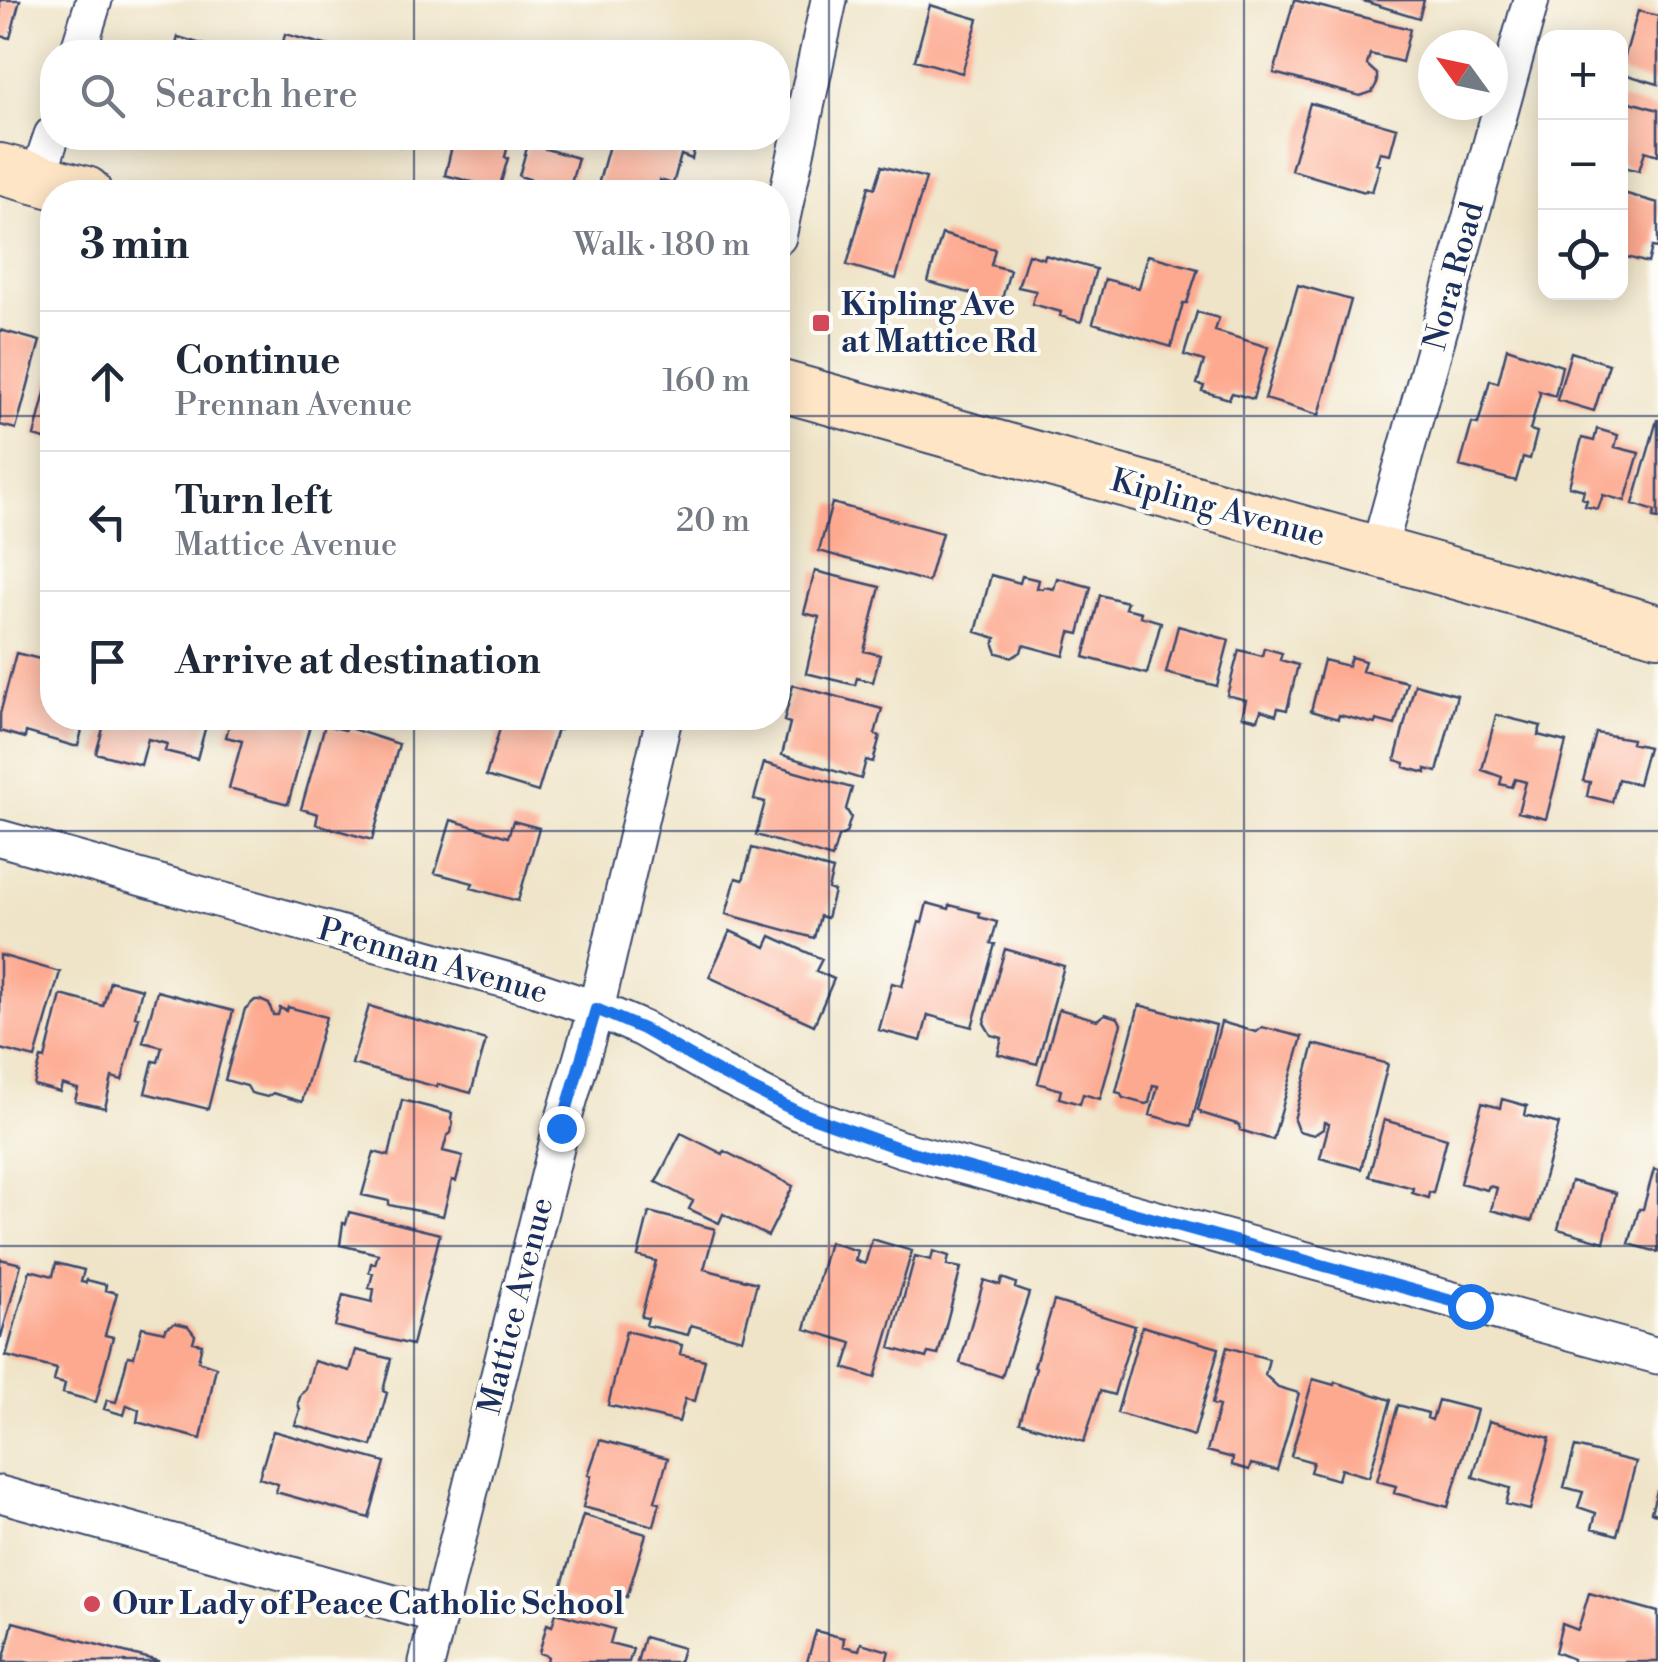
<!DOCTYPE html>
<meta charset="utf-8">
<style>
body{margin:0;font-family:"Libre Bodoni",serif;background:#f6f6f7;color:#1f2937}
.controls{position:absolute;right:30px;top:30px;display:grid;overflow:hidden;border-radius:20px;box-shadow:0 5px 25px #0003}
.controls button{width:90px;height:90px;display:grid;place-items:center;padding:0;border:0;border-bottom:2px solid #e0e1e3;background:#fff;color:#1f2937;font:50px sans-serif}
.compass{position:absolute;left:1418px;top:30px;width:90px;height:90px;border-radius:50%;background:#fff;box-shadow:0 5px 25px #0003;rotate:303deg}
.stop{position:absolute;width:30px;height:30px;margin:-22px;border:8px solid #1a73e8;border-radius:50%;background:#fff}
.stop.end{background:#1a73e8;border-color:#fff;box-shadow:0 2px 10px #0008}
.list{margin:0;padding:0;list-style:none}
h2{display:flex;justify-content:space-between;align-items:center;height:130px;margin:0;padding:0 40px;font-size:42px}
h2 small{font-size:32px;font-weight:400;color:#747a83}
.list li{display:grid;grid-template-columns:65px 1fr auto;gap:30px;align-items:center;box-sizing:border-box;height:140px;padding:0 40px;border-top:2px solid #e0e1e3}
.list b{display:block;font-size:38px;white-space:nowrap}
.list p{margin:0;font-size:32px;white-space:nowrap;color:#747a83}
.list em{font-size:32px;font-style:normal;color:#747a83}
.icon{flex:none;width:55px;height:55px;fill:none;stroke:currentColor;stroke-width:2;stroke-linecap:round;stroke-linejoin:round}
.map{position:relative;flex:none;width:1658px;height:1662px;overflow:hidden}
.search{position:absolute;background:#fff;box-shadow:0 5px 25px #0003;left:40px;top:40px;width:750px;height:110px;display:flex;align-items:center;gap:25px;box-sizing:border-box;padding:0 35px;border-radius:40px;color:#747a83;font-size:38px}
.panel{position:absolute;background:#fff;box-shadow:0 5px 25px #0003;left:40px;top:180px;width:750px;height:550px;border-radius:40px}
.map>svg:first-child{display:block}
.building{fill:#fda98f}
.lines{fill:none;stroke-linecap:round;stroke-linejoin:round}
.minor-casing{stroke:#3b4a6e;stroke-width:39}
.secondary-casing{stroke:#3b4a6e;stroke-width:54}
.minor{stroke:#fff;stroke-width:35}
.secondary{stroke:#fde5c5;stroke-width:50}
.route{stroke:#1a73e8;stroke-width:12}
.grid{fill:none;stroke:#1b2f5e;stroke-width:2.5;stroke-opacity:0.55}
.poi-dot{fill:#d1495b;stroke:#fdfcf7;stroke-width:4}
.labels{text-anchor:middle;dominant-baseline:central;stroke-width:8;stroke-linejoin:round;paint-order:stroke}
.street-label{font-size:32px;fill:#1b2f5e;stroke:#fdfcf7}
.poi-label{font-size:32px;font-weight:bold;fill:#1b2f5e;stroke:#fdfcf7;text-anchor:start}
</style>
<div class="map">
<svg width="1658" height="1662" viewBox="0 0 1658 1662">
<rect width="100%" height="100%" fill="#fdfcf7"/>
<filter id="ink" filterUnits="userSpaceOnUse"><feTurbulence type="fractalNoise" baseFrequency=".01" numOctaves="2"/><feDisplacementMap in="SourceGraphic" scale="20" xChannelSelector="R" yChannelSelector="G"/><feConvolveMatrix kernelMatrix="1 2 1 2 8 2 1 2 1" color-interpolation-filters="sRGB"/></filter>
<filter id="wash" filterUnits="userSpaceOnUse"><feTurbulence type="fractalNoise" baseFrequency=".0048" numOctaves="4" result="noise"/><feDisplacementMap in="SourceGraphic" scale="40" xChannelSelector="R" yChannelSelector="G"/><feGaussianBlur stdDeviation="2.25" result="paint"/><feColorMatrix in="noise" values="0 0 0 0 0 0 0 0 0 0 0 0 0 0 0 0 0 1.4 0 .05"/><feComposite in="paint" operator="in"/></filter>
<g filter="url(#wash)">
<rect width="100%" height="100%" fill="#efe4c8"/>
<g id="blocks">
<path class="building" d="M0,0H20L10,38L0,36Z
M1294,0L1410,29L1402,62L1370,54L1367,65L1377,74V83L1372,92L1360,96L1274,73Z
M1360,0H1424L1419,18Z
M930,5L978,19L962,73L915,60Z
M1638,11L1658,16V84L1620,73Z
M285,34L329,46L328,52H281Z
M178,37L205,45L202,52H174Z
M1620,99L1658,110V155L1645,151L1639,171L1620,166Z
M1310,103L1397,128L1390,154L1380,152L1376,164L1380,165L1372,192L1366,190L1365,192L1291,170Z
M373,138H420L418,146L404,142L402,147Z
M454,138H496L509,141L505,157L508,158L499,189L445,175Z
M611,138H697L692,159L681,155L673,184L660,180L656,192H596Z
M528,144L578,158L569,191L519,176Z
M882,166L926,178L896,279L847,265L869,186L875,188Z
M1620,192L1658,203V248L1652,247L1648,263L1620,255Z
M942,234L995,249L991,265L1010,270L999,310L974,303L976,295L928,282Z
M1028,254L1044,259L1045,255L1096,269L1081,322L1060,316L1061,312L1032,304L1036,291L1018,287Z
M1148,255L1198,269L1187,303H1183L1171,347L1093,323L1105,279L1139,288Z
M1298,285L1351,300L1319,415L1265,399Z
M1197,312L1219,318L1215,331L1268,347L1253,399L1232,393L1229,399L1202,391L1204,386L1197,384L1204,361L1184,355Z
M0,330L40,341L16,429L0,425Z
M1507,348L1562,366L1555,396L1539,391L1540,394L1530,430L1537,432L1530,459L1523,457L1516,481L1460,466L1472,423L1478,424L1490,380L1498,383Z
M1571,352L1609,364L1594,411L1557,400Z
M51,369H52V441L34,436Z
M1657,420H1658V519L1653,518L1655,511L1633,504Z
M1597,429L1618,435L1615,447L1639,453L1625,501L1603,495L1598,509L1585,506L1587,500L1582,498L1584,490L1569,486L1582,438L1594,441Z
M832,503L942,533L928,582L819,551Z
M815,571L880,587L864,651L880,655L873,682L857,678L855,685L806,673L819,617L804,613Z
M991,575L1020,583L1022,576L1039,580L1037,588L1043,589L1044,587L1054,589L1057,578L1091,587L1079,634L1070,632L1064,656L1023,645L1021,652L1013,657L997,653L994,645L996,638L976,632Z
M1100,595L1127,602L1125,608L1141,612L1140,616L1161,622L1147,674L1084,657Z
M1178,626L1229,640L1217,686L1166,673Z
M1264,648L1282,653L1280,660L1298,665L1287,710L1278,708L1276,715L1261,710L1258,720L1242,716L1246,700L1227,695L1239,650L1262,656Z
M16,653L52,662V718H85L78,746H74L26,732L25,738L0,731V714Z
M1351,657L1365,661L1362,671L1407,682L1395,725L1376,720L1375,724L1339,715L1338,719L1311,711L1324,660L1348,666Z
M1415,684L1457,695L1437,772L1426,769V773L1404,767L1405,763L1395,760Z
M793,685L882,709L875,734L880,736L873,762L866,760L861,779L782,755L790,723L784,721Z
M1496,715L1541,726L1538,735L1566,742L1546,819L1518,812L1526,782L1515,779L1512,787L1500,784L1502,777L1482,770Z
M106,718H208L197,759L165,751L167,744L148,739L141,765L96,753Z
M231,718H257L272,723L274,718H312L288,804L229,788L242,741L226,737Z
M503,718H564L560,730L557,729L538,792L486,776Z
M325,725L345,730L346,727L399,744L372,840L316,824L318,814L301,809Z
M1596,733L1632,739L1631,743L1648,747L1638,784L1618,779L1612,802L1587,796L1590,782L1583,781Z
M764,763L852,788L846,809L851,817L846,833L838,837L832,858L756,835L765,802L754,799Z
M451,820L508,837L513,821L539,828L518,901L471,888L473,883L435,873Z
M752,848L833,870L828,889L834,891L827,918L820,916L814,938L726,914L736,878L743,880Z
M927,903L949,909L950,905L980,913L979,917L997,922L991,943L995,944L972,1027L928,1015L921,1041L879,1030L892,983L902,986L919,922L922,923Z
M730,931L766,947L771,936L822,959L816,971L834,979L814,1025L709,977Z
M1005,949L1064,966L1037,1064L998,1054L1002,1038L991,1035L984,1023Z
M0,955L60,972L35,1058L0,1049Z
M110,981L142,989L135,1016L139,1017L122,1080L112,1077L105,1108L75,1101L78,1089L62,1084L60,1092L34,1085L41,1058L45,1059L61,995L103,1006Z
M157,991L233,1011L208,1109L145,1093L153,1061L158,1062L162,1047L143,1042Z
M255,1000H260L269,1004L273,1015H278L280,1008L287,1011L288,1007L326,1017L302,1102L273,1093L267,1097L251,1093L247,1086L225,1080L245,1009Z
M1139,1005L1216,1025L1191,1126L1150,1115L1158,1086L1153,1085L1149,1103L1145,1104L1123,1098L1120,1093L1116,1092Z
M369,1006L486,1040L471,1093L438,1084L437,1087L352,1064Z
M1059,1009L1097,1020L1105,1014L1118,1018L1121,1024L1100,1099L1083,1094L1080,1104L1059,1098L1061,1090L1038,1083Z
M1221,1022L1256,1032L1262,1027L1302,1037L1273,1140L1240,1130V1125L1201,1113V1111L1198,1110Z
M1314,1044L1388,1064L1361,1169L1320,1158L1329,1124L1324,1122L1323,1129L1314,1135L1298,1131L1294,1120Z
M1502,1099L1527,1106L1525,1115L1559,1124L1532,1221L1491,1210L1497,1188L1489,1186L1487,1190L1460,1183L1482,1103L1500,1108Z
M402,1100L452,1113L451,1119L453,1123L451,1133L447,1136L443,1151L463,1156L456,1181L452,1180L443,1216L389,1205V1201L362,1195L374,1152L389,1156Z
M1384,1120L1447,1138L1433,1193L1429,1192L1428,1198L1412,1193L1413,1188L1369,1176Z
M681,1133L723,1154L724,1151L793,1186L768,1236L723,1214L719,1223L689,1209L693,1201L656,1182Z
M1654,1169L1658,1170V1252L1629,1244L1639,1209H1643Z
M1571,1181L1616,1193L1604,1242L1558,1229Z
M349,1212L440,1234L412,1345L335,1326L343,1295L372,1302L374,1289L369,1288L373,1273L369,1272L371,1263L375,1264L378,1254L340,1245L343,1223L346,1224Z
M649,1212L715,1229L704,1269L757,1283L742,1339L691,1325L688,1335L646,1325L648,1318L641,1317L656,1261L638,1256Z
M872,1239L912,1251L875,1378L844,1368L852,1343L805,1329L829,1242L858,1251L855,1260L865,1264Z
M933,1251L949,1256L947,1265L961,1268L938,1355L928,1353L926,1358L890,1348L915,1256L931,1260Z
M0,1259L21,1264L1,1337H0Z
M56,1263L84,1270L81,1282L86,1283L87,1280L106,1285L105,1290L117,1293L105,1335L113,1337L96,1402L63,1393L65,1384L54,1381L57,1369L6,1356L30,1270L53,1276Z
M1002,1278L1016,1283L1015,1288L1029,1293L1002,1377L960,1363L984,1280L1000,1285Z
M1054,1301L1135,1326L1114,1395L1100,1391L1084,1442L1020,1422L1036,1368L1034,1367Z
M175,1323L188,1326L195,1335L193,1342L202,1344L198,1361L216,1367L201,1439L137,1422L139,1410L127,1405L124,1415L104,1409L107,1400L116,1402L128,1356L134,1357L142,1327L165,1332L166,1328Z
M1142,1326L1219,1348L1194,1436L1117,1413Z
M626,1331L682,1345L680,1354L705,1360L695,1401L685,1399L679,1422L608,1405Z
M1227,1347L1269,1359L1265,1375L1278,1387L1299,1393L1277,1470L1251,1464L1249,1470L1232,1465L1233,1458L1207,1451L1219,1406L1212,1404Z
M356,1350L391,1359L383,1391L387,1393L372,1446L295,1425L300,1410L298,1403L301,1394L306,1389L314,1361L350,1371Z
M1313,1379L1334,1385L1335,1382L1391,1400L1369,1477L1341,1469L1338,1480L1310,1472L1313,1462L1291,1456Z
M1438,1400L1477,1410L1448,1507L1394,1493L1396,1486L1377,1481L1398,1405L1428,1413L1427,1418L1432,1420Z
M1489,1421L1550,1438L1530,1510L1506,1504L1510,1488L1473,1477Z
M273,1431L385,1462L369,1518L276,1492L278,1484L259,1478Z
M600,1440L668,1458L655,1501L660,1502L654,1526L583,1507L591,1476L588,1475Z
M1575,1447L1636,1462L1617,1535L1592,1528L1596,1513L1578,1507L1583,1492L1564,1487Z
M1657,1491H1658V1515L1651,1512Z
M583,1515L646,1534L627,1597L617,1595L611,1615L558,1598Z
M1589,1593L1658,1612V1662H1572L1573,1659L1555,1652L1562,1624L1578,1630Z
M556,1613L614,1629L610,1643L633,1649L629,1662H547L548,1656L539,1653L547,1624L552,1626Z
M13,1622L158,1661V1662H3Z
M816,1631L844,1638L843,1646L859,1650L861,1643L889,1651L886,1662H807Z
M644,1637L683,1648L679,1662H637Z"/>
</g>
</g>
<g filter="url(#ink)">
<use href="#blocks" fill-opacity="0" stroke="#3b4a6e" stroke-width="2.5"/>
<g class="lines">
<defs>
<path id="minor" d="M78,52L94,0
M37,179L52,135
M778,237L829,0
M1378,552L1531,0
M0,838L527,986L596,1009L643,1029L720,1073L797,1112L901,1149L1658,1356
M0,1494L437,1615
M427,1662L561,1128L596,1009L664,718"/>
<path id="secondary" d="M0,169L86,192
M778,385L1658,630"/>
</defs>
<use href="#minor" class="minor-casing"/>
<use href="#secondary" class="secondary-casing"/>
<use href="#minor" class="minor"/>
<use href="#secondary" class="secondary"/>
</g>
</g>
<g class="lines" filter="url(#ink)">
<path class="route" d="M561,1128L596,1009L643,1029L720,1073L798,1112L901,1149L1470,1306"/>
</g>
<path class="grid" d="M414,0V52M829,0V1662M1244,0V1662M414,138V192M0,416H52M778,416H1658M414,718V1662M0,831H1658M0,1246H1658"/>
<g class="poi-dot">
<rect x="811" y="313" width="20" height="20" rx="5"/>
<circle cx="92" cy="1604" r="10"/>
</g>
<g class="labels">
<g class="street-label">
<text transform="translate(1454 276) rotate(-75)">Nora Road</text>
<text transform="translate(1218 508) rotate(15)">Kipling Avenue</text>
<text transform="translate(433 961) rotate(16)">Prennan Avenue</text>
<text transform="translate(516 1306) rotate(-76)">Mattice Avenue</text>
</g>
<g class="poi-label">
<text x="841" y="305">Kipling Ave<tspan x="841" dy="37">at Mattice Rd</tspan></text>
<text x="112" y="1604">Our Lady of Peace Catholic School</text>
</g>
</g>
</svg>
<div class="controls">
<button>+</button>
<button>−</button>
<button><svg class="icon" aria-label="locate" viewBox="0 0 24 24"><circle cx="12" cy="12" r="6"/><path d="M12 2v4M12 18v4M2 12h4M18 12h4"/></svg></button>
</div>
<svg class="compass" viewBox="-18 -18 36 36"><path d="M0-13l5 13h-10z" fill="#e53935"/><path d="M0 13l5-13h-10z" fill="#747a83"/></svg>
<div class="stop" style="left:1470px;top:1306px"></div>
<div class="stop end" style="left:561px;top:1128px"></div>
<div class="search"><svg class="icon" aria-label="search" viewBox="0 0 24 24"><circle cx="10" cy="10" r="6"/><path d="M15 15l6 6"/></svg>Search here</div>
<section class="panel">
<h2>3 min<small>Walk · 180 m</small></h2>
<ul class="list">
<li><svg class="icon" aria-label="ahead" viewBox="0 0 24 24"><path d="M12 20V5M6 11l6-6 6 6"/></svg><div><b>Continue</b><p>Prennan Avenue</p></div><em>160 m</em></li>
<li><svg class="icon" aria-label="left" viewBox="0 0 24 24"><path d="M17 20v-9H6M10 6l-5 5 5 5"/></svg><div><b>Turn left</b><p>Mattice Avenue</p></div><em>20 m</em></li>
<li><svg class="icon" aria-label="arrive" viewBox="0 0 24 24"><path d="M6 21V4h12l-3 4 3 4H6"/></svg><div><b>Arrive at destination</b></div></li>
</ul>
</section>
</div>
